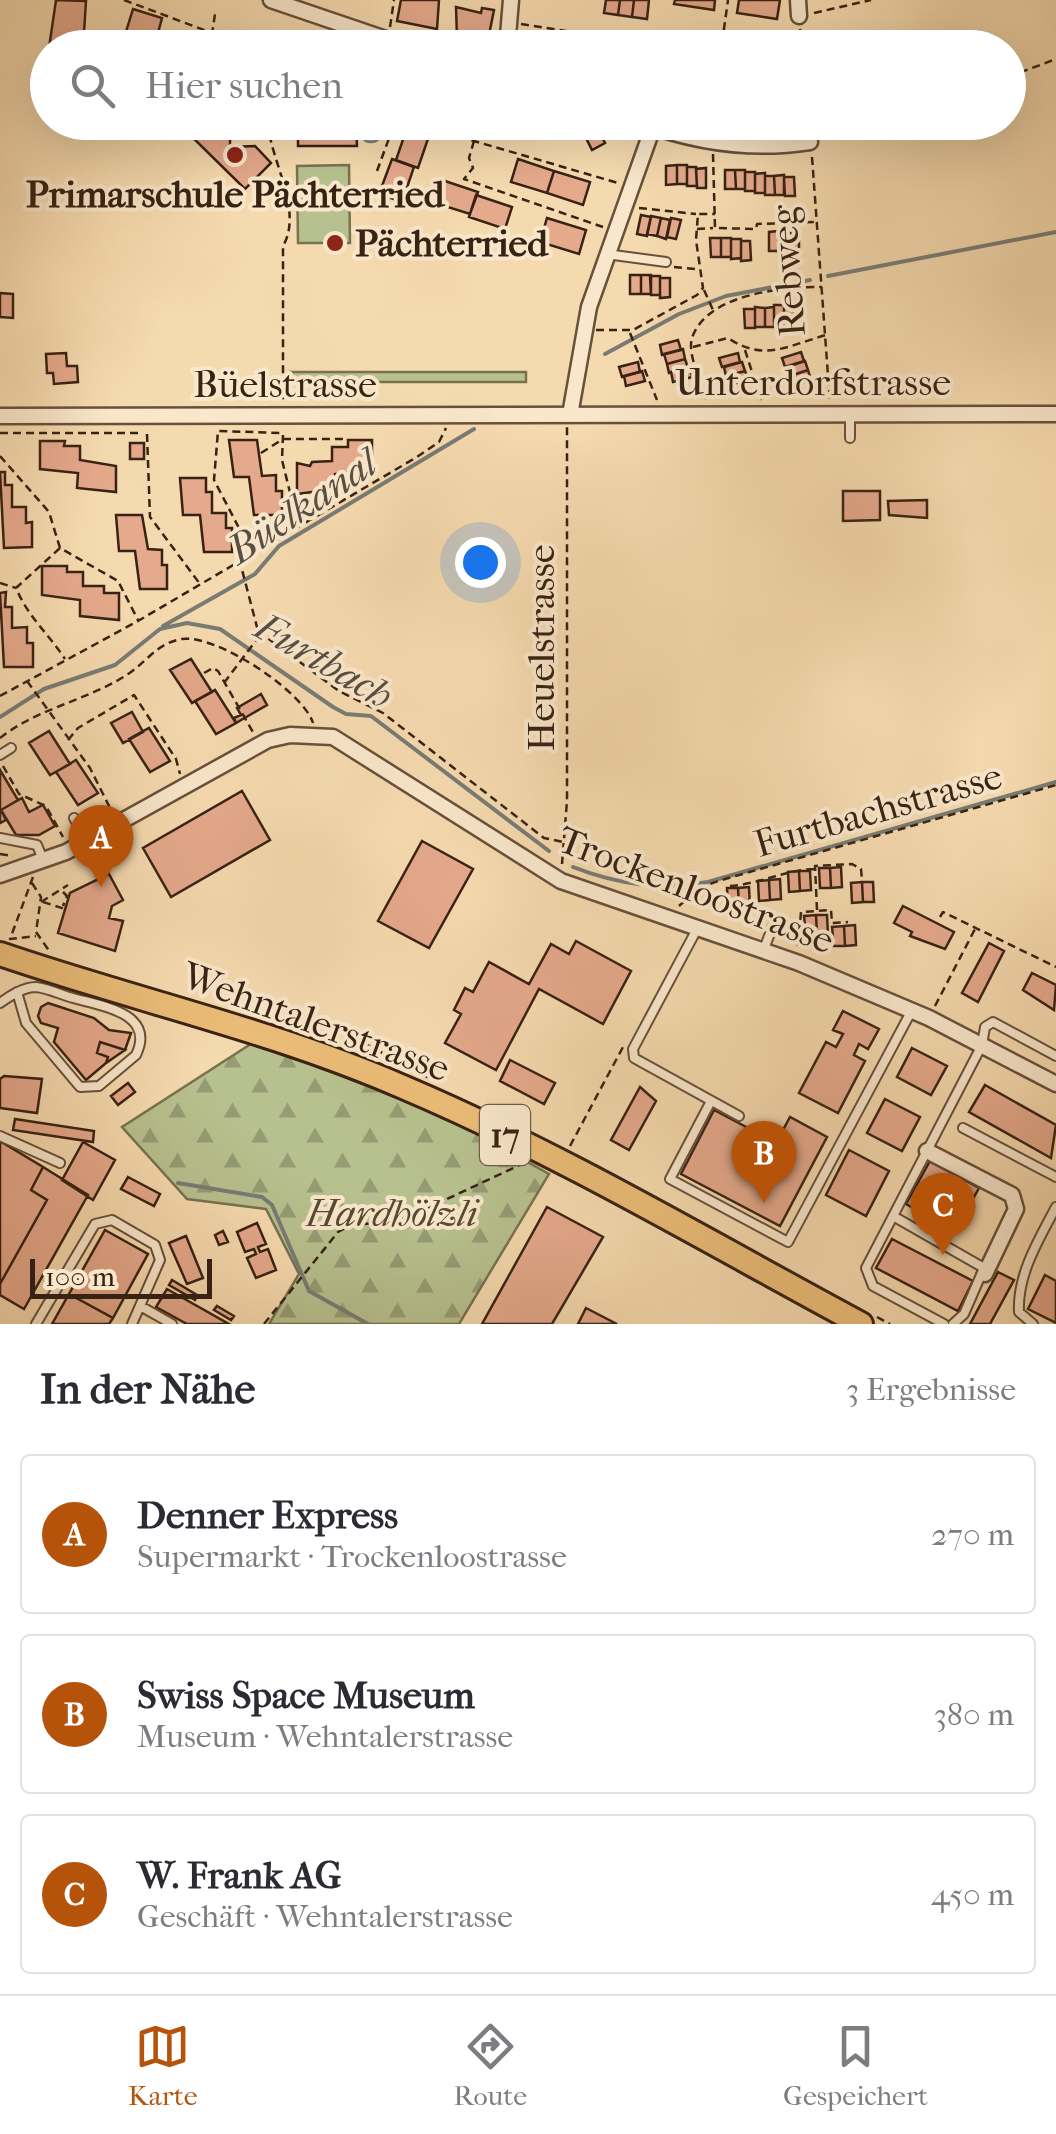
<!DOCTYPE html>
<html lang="de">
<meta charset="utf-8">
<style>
body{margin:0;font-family:"IM FELL French Canon",serif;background:#f7f7f7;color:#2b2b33}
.scale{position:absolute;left:30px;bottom:25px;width:182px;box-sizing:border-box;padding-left:10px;border:5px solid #382213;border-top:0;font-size:28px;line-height:35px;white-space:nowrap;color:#382213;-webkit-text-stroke:8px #f9e7cb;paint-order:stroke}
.you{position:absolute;left:480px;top:562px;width:35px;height:35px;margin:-25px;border:8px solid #fff;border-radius:50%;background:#1a73e8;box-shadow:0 0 0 15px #1a73e833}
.badge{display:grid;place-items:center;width:65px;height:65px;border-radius:50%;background:#b45309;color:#fff;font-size:32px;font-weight:700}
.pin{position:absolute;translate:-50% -82px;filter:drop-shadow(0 2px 5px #0008)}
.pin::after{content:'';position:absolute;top:52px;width:35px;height:30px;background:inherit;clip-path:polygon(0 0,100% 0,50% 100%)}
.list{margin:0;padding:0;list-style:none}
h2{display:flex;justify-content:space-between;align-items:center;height:130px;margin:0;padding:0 40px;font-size:42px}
h2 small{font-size:32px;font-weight:400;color:#7c7c81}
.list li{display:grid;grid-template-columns:65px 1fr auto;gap:30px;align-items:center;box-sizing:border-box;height:160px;margin:0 20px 20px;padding:0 20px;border:2px solid #e1e1e2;border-radius:10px}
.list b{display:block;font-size:38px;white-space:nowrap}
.list p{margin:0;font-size:32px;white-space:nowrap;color:#7c7c81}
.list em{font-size:32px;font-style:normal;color:#7c7c81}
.icon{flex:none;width:55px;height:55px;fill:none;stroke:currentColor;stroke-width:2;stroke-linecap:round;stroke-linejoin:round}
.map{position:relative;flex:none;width:1056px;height:1324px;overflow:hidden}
.search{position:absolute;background:#fff;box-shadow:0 10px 40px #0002;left:30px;right:30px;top:30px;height:110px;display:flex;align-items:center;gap:25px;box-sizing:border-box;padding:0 35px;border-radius:55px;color:#7c7c81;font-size:38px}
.sheet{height:670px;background:#fff}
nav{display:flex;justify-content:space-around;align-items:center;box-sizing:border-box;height:140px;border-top:2px solid #e1e1e2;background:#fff;font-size:28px;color:#7c7c81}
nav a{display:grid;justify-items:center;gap:5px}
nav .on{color:#b45309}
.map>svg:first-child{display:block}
.forest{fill:url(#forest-firs);stroke:#787251;stroke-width:2.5}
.pitch{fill:#b7c18f;stroke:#787251;stroke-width:2.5}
.water{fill:url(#water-waves);stroke:#787c75;stroke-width:2.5}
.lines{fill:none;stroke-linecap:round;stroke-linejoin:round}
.stream{stroke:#787c75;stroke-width:4}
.building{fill:#e5a98c;stroke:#382213;stroke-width:2.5}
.service-casing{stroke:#68503a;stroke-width:12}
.minor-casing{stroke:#68503a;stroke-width:19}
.primary-casing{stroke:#382213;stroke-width:28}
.path{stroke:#382213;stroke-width:2.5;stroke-dasharray:8 5;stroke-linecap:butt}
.service{stroke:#f9e7cb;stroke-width:8}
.minor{stroke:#f9e7cb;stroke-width:14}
.primary{stroke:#ebbd78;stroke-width:22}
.poi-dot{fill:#8f2418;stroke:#f9e7cb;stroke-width:4}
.labels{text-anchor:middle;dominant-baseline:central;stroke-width:8;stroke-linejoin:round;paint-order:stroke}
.shield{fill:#f9e7cb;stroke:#725d4a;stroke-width:2.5}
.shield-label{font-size:35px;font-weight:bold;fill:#382213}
.poi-label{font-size:38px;font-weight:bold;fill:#382213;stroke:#f9e7cb}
.street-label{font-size:38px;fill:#382213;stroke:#f9e7cb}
.park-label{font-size:38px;font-style:italic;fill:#584a32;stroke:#f9e7cb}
.water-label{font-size:40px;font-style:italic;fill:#584f44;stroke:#f9e7cb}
</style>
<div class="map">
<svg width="1056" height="1324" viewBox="0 0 1056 1324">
<defs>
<pattern id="forest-firs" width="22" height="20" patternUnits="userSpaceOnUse" patternTransform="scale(2.5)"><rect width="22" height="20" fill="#b7c18f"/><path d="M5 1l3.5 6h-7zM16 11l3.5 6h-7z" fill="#969c74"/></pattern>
<pattern id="water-waves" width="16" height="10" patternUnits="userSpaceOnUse" patternTransform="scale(2.5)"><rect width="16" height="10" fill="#a2b8b7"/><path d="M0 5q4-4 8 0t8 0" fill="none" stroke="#859594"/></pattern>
</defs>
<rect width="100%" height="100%" fill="#f6daaf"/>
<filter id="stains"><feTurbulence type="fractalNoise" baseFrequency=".002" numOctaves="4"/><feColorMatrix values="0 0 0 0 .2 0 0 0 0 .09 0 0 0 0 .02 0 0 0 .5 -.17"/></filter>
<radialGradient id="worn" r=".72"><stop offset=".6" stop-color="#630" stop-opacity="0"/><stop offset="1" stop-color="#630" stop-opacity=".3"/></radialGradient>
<path class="forest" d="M254,1042L441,1114L549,1174L459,1324H269L299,1274L266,1209L187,1199L122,1127Z"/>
<path class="pitch" d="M349,165L350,243H298L297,166Z
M289,372H526V382H289Z"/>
<path class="water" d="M360 131a11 11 0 1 1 22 0a11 11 0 1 1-22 0Z"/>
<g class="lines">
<path class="stream" d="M828,276L1056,232
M605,354L679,314L726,296L810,280
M163,626L255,574L279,546L474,429
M0,717L44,689L115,665L160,629L187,623L220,629L333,707L346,714L371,716L549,851
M573,867C619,885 660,890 708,882L1056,782
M178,1183L262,1197L272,1205L309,1291L368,1324"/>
</g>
<path class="building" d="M56,0L86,1L83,48H49Z
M401,0H439L437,29L397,21Z
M606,0H620L618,15L604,13Z
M620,0H634L632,17L618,15Z
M634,0H649L647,19L632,17Z
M675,0H715L714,10L674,4Z
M739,0H780L777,19L737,13Z
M456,7L481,13L482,8L494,10L488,40L476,39V43L457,38Z
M133,9L162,18L154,48H121Z
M159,31L169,36L164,48H154Z
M171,32L193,42L190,48H164Z
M529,35L566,41L565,48H528Z
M148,122H172L167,131Z
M230,122V147L255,146L271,163L245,189L188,133L198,122Z
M298,122H356L357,146H298Z
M408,125L430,133L418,168L396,160Z
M599,131L605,143L592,150L586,138Z
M392,159L414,167L402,202L379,194Z
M518,159L554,171L547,193L511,182Z
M677,165V184L666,185V166Z
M677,165H687V184H677Z
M687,167H696L697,186H687Z
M706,168V188H697L696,169Z
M725,170H735L736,189H725Z
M735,170H745V189H736Z
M554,171L590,182L583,205L547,193Z
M745,172H755V191H745Z
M765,173V193H755V174Z
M784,175V195H775L774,176Z
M765,176H774L775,195H765Z
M784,177H794L795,196H785Z
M442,180L478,192L470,214L435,203Z
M476,195L512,207L505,229L469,217Z
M641,215L651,217L647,236L637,234Z
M651,216L661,218L657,236L647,234Z
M547,218L586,230L579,254L540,242Z
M661,218L670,220L666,239L657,236Z
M671,218L681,220L676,239L667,237Z
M779,231V251H769V232Z
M789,233V253H779V234Z
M789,233H799V253H789Z
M710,238H721V257H711Z
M721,238H731V257H721Z
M731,239H741V258L731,259Z
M741,241H750L751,260L741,261Z
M630,275H641V294H630Z
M641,275H651V294H641Z
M650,276H660V295H651Z
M660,278H670V297L660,298Z
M0,293L13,294V318L0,317Z
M784,303H794V322H784Z
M794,303H804V322H794Z
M774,305H784V325H774Z
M755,307L765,308V327H755Z
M774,307V327H765V308Z
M744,309H755V328H745Z
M678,340L681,350L662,355L660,345Z
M683,349L685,359L667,364L664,354Z
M801,352L804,361L785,367L782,358Z
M66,353L67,366H77L78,382L54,384L53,373H47L46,354Z
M738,353L740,362L722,367L719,358Z
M685,359L688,368L669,373L667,364Z
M805,361L808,370L790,376L787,367Z
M638,362L640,372L622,377L619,367Z
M742,362L745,371L726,376L724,367Z
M690,367L692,377L673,382L671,372Z
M808,370L811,380L793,386L790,376Z
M642,371L645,381L626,386L624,376Z
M745,371L749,380L730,385L728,376Z
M229,440H257L262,476L276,475V491H282V515H254L249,477H234Z
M348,440H372V469L335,474V489L297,494V463L310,466L312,462L332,461V447H348Z
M40,441H65L64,446H80V460L116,466V492L77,488L78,473L40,469Z
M130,443H144V459H130Z
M0,472H5V485H12V507H26V523L32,522V547L4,548Z
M180,478H206V492H212V513H226V528H232V552H204L200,515H183Z
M843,491H880V520L843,521Z
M927,500V518L889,515L888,501Z
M116,515H142L148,549L162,550V565H167V589H140L135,551H119Z
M42,566H67V572H83V586H104V593H119V620L80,616V600L42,595Z
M6,592L5,607H12V628L27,627V643H33V667H4L0,593Z
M191,659L212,692L192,703L170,670Z
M215,690L236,723L216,734L195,701Z
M261,694L267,705L236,723L234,718L241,715L237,708Z
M132,712L143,732L123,743L111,723Z
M149,728L170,761L150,772L129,739Z
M49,731L70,764L50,775L29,743Z
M76,760L98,793L78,805L56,772Z
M0,770L18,800L1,810L6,820L0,823Z
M242,791L270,840L171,897L143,848Z
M22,798L29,812L43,805L55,826L39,835H16L1,810Z
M422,841L473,869L429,948L378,921Z
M841,867L842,887L831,888L830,868Z
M819,868H830L831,888H820Z
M799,871H810L811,890L800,891Z
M799,871L800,891L789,892L788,872Z
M109,874L123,900L112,906L109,918L123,921L115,951L58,933L70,893Z
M780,879L781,899L770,900L769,880Z
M769,880L770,900L759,901L758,881Z
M862,882H873L874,902H863Z
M862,882L863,902L852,903L851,883Z
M749,887L750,907H739L738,888Z
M727,888H738L739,907L728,908Z
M903,906L954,932L945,949L910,936L912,932L894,923Z
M816,915H827L828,934L817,935Z
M816,915L817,935L806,936L804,916Z
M855,925L856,945L845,946L844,926Z
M844,926L845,946H834L832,927Z
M576,941L631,971L603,1024L539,989L496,1070L445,1043L461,1014L454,1010L465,988L473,992L489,962L529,984L551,944L569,954Z
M989,943L1004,951L978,1002L962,993Z
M1032,973L1056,985L1054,1010L1023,990Z
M48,1003L94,1018L109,1030L131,1033L125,1050L100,1042L97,1053L108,1057L106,1063L86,1080L54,1042L58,1028L41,1023L38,1016L41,1007Z
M843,1011L879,1029L868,1049L859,1044L854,1055L865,1061L838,1113L799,1093L826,1042L836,1047L843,1034L833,1030Z
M100,1042L125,1050L106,1063L108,1057L97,1053Z
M912,1048L947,1066L931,1095L897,1077Z
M510,1060L555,1083L544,1104L500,1081Z
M4,1076L42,1079L37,1113L0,1108V1079Z
M128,1083L135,1092L118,1105L111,1096Z
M985,1085L1056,1125L1051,1158L969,1112Z
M640,1087L656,1101L629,1150L611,1140Z
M885,1099L920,1117L902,1151L867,1133Z
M714,1110L750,1129L742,1144L768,1158L790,1117L827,1137L780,1226L681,1174Z
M15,1119L94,1131L93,1142L13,1130Z
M0,1141L43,1167L31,1190L47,1200L0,1284Z
M83,1142L115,1160L93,1200L62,1180Z
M849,1150L889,1171L866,1216L826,1195Z
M930,1161L979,1188L955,1231L906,1204Z
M43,1167L88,1195L24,1309L0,1295V1284L47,1200L31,1190Z
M128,1177L160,1194L154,1206L121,1189Z
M547,1207L603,1237L552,1324H482Z
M257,1223L266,1244L258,1247L260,1252L268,1249L276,1270L256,1278L247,1258L256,1254L254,1249L245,1252L237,1232Z
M105,1230L148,1254L113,1318L69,1294Z
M223,1231L228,1242L219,1245L215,1235Z
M186,1236L203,1278L187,1284L169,1243Z
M892,1239L973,1281L958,1311L876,1268Z
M998,1272L1014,1280L990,1324H970Z
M1045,1275L1056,1281V1323L1028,1309Z
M172,1280L197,1295L195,1300L169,1285Z
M167,1289L229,1324H187L156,1307Z
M69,1294L113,1318L109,1324H52Z
M217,1306L234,1316L231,1320L214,1310Z
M586,1308L617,1324H578Z"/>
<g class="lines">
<defs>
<path id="service" d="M606,254L666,262
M850,414V438
M0,755L11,748
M74,818L86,840
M0,838L37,845L44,862
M697,929L633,1049L634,1058L739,1116
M764,949L772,928L788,926
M0,1003C10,996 23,987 36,987C47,988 62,995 73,998C102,1006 156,1013 136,1055L99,1086L80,1087L26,1023L17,992
M711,1101L670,1179L788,1242L912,1010
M963,1128L1056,1177
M0,1136L60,1163
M893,1216L984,1268L964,1314L953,1324
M142,1307L172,1324
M36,1324L95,1224L112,1220L155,1245L160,1260L132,1324
M944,1324L873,1286L866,1268L982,1045L985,1027L993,1022L1056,1056
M1033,1324L1019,1312C1017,1275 1039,1239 1056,1207"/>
<path id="minor" d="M271,0L412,48
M798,0L799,16
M507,48L511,0
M640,122C696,143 752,151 810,142
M570,415L589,307L653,127
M0,416L1056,414
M0,875L66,852L268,740L290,735L333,737L561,881L799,963L929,1018L1056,1084
M927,1151L1012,1195L1016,1209L985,1274"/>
<path id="primary" d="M0,954C134,1000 272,1030 403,1087C561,1154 710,1243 861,1324"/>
</defs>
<use href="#service" class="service-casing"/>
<use href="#minor" class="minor-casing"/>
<use href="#primary" class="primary-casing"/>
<path class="path" d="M124,0L212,33
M814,13L871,0
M521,24L675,48
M390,27L394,0
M800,29L802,48
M722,43L728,0
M210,48L215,14
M312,48L325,34
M1008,77L1056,59
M268,122C269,158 304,210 283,246V403
M409,122L618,183
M823,138L874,122
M474,141L469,158L473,168L464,179L603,227
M713,154L715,228L756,229L757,224L817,222
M812,157L830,403
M377,171L395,122
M639,208L696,214
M697,229L713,228
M674,267L696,269
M704,290L713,310
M596,330H633L697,295L703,288L696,240L698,214H715
M630,333L657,400
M693,347L728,338C764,362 787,346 826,335
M745,350L761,400
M706,399C702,384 687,354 692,338C707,294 781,287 822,287
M0,433H142
M147,434L150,517L200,584
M283,435L282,460L298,525
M261,453L283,439H346
M0,456L49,512L60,548L118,581L138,620
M60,548L16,588C28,617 48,633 65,659
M0,583L16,588
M258,631L339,691L383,713L544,838L563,842
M204,673L213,668L218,671L254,734
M27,681L90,768L112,812
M224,683L257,639L258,631L240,562L239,528L214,480L218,431L283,433
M0,696L138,621L417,457L439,442L446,428
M0,738C39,707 91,700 131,672C149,659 158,643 182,639C216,634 303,691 313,723
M68,740L78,728L134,695L176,759L180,774
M3,766L19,794L46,806L63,837
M0,854L13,856
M562,864L567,801V427
M33,877L10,939L36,936
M32,883L41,897L36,932L50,952
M730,886C760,884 784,870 814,869
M63,892L67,896L63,906
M41,902L68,885
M43,902L65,909
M679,906L699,888L718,881L1056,785
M817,910L815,866L852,864L861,869L862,880
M940,917L943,912L1056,967
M798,946L801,912L831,910L832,923L848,922
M935,1006L975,929
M291,1025L324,1022L433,1080
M570,1146L623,1047
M877,1317L890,1324
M264,1324L338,1232L351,1225L400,1221L522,1164"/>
<use href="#service" class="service"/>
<use href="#minor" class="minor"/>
<use href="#primary" class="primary"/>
</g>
<g class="poi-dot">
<circle cx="235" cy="155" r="10"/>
<circle cx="335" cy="243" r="10"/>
</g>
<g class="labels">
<rect class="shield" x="480" y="1105" width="50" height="60" rx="8"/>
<g class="shield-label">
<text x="505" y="1135">17</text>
</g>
<g class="poi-label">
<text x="235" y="194">Primarschule Pächterried</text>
<text x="355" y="243" text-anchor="start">Pächterried</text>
</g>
<g class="street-label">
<text transform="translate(788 271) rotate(-94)">Rebweg</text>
<text x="813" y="382">Unterdorfstrasse</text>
<text x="285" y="384">Büelstrasse</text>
<text transform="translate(541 648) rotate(-90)">Heuelstrasse</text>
<text transform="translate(878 810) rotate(-16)">Furtbachstrasse</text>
<text transform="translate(696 890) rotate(21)">Trockenloostrasse</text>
<text transform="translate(316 1022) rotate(20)">Wehntalerstrasse</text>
</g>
<g class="park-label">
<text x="392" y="1213">Hardhölzli</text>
</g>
<g class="water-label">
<text transform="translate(302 507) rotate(-34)">Büelkanal</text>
<text transform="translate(324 661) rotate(30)">Furtbach</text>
</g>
</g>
<rect width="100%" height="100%" filter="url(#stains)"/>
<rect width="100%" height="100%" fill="url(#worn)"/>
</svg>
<div class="scale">100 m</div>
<div class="you"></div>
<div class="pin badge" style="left:101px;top:887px">A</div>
<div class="pin badge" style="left:764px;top:1203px">B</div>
<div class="pin badge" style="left:943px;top:1255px">C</div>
<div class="search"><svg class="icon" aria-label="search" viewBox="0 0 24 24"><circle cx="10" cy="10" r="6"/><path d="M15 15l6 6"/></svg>Hier suchen</div>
</div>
<section class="sheet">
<h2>In der Nähe<small>3 Ergebnisse</small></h2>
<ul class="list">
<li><span class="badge">A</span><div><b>Denner Express</b><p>Supermarkt · Trockenloostrasse</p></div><em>270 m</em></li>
<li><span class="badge">B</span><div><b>Swiss Space Museum</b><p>Museum · Wehntalerstrasse</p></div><em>380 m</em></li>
<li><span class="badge">C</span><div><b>W. Frank AG</b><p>Geschäft · Wehntalerstrasse</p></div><em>450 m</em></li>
</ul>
</section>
<nav>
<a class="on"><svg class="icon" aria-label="map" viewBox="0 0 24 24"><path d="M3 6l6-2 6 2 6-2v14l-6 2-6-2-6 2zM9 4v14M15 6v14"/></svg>Karte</a>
<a><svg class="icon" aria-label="directions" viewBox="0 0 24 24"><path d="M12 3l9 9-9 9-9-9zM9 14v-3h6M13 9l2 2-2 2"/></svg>Route</a>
<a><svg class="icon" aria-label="saved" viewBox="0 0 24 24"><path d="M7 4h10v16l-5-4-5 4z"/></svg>Gespeichert</a>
</nav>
